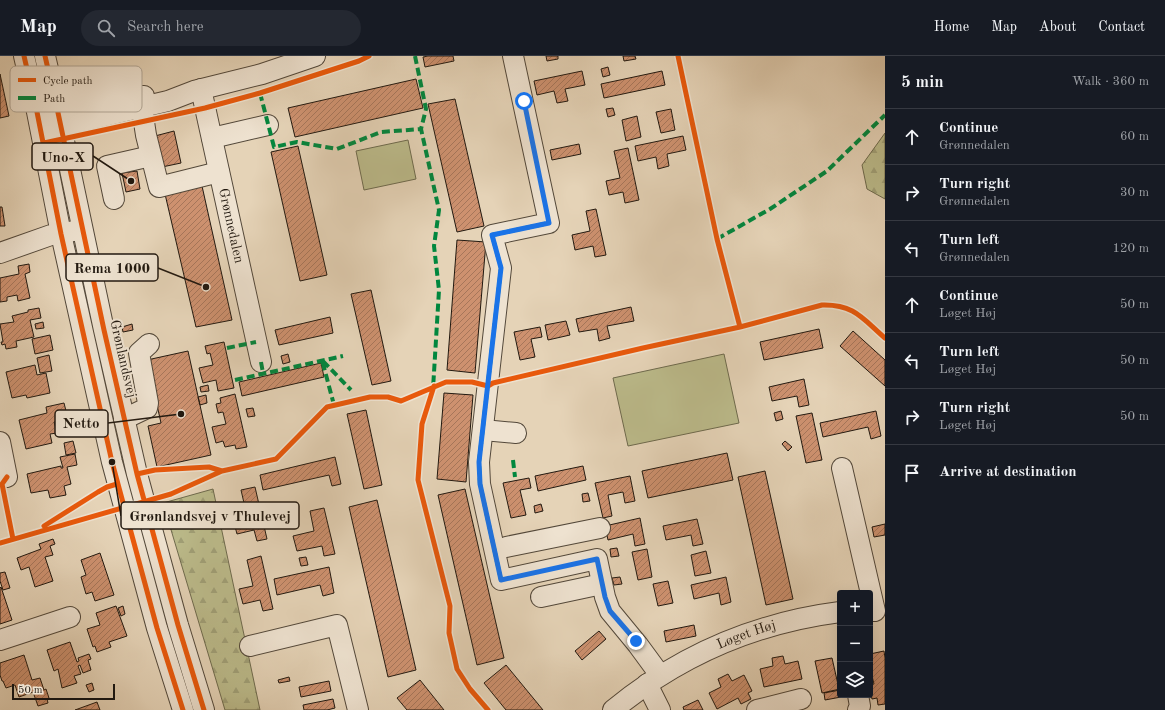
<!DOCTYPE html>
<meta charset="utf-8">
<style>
body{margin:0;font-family:"Old Standard TT",serif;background:#242831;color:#f1f3f6}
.controls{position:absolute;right:12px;bottom:12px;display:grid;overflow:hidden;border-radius:4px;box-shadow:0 4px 16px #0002}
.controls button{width:36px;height:36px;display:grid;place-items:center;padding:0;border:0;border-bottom:1px solid #363941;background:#171b24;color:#f1f3f6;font:20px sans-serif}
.scale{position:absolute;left:12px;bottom:10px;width:103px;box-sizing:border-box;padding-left:4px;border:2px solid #221910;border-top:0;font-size:11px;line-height:14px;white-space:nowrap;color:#221910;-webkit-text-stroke:3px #eee2d0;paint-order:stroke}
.stop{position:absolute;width:12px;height:12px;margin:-9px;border:3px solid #1a73e8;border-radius:50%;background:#fff}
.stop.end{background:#1a73e8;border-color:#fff;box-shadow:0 1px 4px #0008}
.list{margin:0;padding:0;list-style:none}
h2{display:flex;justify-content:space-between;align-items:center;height:52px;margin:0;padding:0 16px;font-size:17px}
h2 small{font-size:13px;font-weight:400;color:#9ea1a6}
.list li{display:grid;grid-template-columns:26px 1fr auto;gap:12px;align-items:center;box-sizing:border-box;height:56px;padding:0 16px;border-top:1px solid #363941}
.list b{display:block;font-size:15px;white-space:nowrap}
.list p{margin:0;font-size:13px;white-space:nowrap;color:#9ea1a6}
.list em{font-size:13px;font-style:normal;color:#9ea1a6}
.icon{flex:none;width:22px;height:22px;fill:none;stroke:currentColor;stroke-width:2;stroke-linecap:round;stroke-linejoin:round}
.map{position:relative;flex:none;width:885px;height:654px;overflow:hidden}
header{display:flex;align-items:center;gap:24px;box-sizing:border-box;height:56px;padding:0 20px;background:#171b24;border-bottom:1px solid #363941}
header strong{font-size:19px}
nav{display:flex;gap:22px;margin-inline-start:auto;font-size:14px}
.search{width:280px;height:36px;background:#242831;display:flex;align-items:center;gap:10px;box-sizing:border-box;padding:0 14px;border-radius:22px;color:#9ea1a6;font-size:15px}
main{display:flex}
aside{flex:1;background:#171b24}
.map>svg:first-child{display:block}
.forest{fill:url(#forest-firs);stroke:#6e6a4d}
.pitch{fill:#bbba8a;stroke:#6e6a4d}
.building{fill:url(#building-hatch);stroke:#221910}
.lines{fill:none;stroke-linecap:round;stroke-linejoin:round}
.minor-casing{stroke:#53483a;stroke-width:22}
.minor{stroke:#eee2d0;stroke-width:20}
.quiet{stroke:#00873e;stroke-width:4;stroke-dasharray:8 4;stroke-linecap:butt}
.cycleway-casing{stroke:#eee2d0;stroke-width:8}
.cycleway{stroke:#e8590c;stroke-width:5}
.route{stroke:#1a73e8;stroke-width:5}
.labels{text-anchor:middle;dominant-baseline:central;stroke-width:4;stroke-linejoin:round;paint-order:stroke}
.street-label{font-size:14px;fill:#221910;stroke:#eee2d0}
.key{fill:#eee2d0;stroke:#b1a696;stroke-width:1}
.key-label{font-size:11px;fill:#221910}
.leader{fill:none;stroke:#221910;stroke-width:1.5}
.callout-dot{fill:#221910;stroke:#eee2d0;stroke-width:1.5}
.callout{fill:#eee2d0;stroke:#221910;stroke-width:1.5}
.callout-label{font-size:15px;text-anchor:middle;font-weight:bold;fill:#221910}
</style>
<header>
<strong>Map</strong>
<div class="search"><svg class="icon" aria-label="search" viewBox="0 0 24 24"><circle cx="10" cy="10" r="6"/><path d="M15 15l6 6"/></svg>Search here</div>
<nav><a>Home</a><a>Map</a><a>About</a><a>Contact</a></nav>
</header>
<main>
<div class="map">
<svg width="885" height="654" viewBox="0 0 885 654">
<defs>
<pattern id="forest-firs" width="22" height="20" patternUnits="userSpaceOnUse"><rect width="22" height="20" fill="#bbba8a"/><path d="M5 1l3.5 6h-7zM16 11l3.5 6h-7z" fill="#a09f76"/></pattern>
<pattern id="building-hatch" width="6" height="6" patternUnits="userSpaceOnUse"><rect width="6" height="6" fill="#cd916f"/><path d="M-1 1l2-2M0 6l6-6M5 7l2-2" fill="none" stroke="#a6765a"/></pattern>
</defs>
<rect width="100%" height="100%" fill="#e5d3b7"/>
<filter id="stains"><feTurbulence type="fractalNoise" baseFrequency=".005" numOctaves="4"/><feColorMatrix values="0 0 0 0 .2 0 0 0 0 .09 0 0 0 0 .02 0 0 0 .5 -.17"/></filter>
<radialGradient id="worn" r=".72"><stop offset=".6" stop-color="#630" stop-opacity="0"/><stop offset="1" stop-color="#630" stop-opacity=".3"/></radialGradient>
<path class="forest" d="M885,77V143L867,133L862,109Z
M213,433L260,654H225L163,447Z"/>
<path class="pitch" d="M408,84L416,123L364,134L356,95Z
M724,298L739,367L628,390L613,322Z"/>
<path class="building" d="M428,0H453L454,5L425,11L423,1Z
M546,0H558V3L547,5Z
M623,0H635L636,3L624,5Z
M608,11L610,19L603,21L601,13Z
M582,15L585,29L565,33L568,45L557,47L554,35L537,39L534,25Z
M662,15L665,29L604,42L601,28Z
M0,18L9,60L0,62Z
M416,23L423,52L295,81L288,52Z
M455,43L484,170L457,176L428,48Z
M613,52L615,59L608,61L606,53Z
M671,53L675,74L661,77L656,56Z
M637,60L641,81L626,85L622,64Z
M174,75L181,107L162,111L155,80Z
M683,80L686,94L667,98L669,110L658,113L656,101L638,105L635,90Z
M579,88L581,98L552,104L550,94Z
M298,90L327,219L300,225L271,96Z
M628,92L639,144L625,147L623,136L609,139L606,125L620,122L614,95Z
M137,115L140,133L126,136L122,117Z
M202,130L232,264L196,271L165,138Z
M0,151H2L5,170H0Z
M596,153L606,199L595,201L593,190L575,194L572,179L590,175L586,155Z
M457,184L486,186L475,317L447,314Z
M29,208L30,216L25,218L30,242L18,245L17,239L7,241V245L0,246V222L19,218L18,210Z
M371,234L391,325L372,329L351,238Z
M631,251L634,265L607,270L610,282L599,285L597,273L579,276L576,263Z
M39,252L41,262L30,264L34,281L16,285L17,291L6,293L5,288L2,289L1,286H3L0,268L14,266L12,260L28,256V254Z
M330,261L333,277L279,289L275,274Z
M566,265L570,279L548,284L545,269Z
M43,266L44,272L36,273L35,268Z
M132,268L133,274L123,276L122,271Z
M540,271L542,281L531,283L535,301L520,304L514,276Z
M819,273L823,292L764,304L760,286Z
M853,275L885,304V330L840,290Z
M50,279L53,294L35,298L32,283Z
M224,286L234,332L218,335L216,324L203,327L199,312L213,309L210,297L207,298L205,290Z
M188,295L211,399L157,411L148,370L161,367L147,304Z
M288,298L290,306L283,308L281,300Z
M49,299L52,315L40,317L37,302Z
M321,307L324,321L242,340L239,326Z
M35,309L37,319L46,317L50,337L27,342L26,339L12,342L6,316Z
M804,323L809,349L799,351L797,340L772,345L769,331Z
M208,329L209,335L201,336L200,331Z
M444,337L473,339L466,426L437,423Z
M235,338L247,391L236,393L235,389L225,391L223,385L216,387L212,371L226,368L223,356L218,357L216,348L221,347L220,342Z
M206,339L207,347L200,349L198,341Z
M64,347L68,363L54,366L57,377L50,378L52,387L26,393L19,364L47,357L46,351Z
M253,352L255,360L248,361L246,353Z
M366,354L382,429L364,433L347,358Z
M781,355L783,363L776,365L774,357Z
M876,355L881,380L871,383L868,371L823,381L820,367Z
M812,357L822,404L806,407L796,360Z
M73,385L76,397L66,399L64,387Z
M785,385L792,391L788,395L782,388Z
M727,397L733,424L648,442L642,415Z
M75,398L77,409L67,411L71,428L64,430L66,439L50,442L48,434L31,437L27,418L61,410V412H63L60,401Z
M335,401L341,428L332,430L329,419L263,434L260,419Z
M583,410L586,424L538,435L535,420Z
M765,415L793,543L766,549L738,421Z
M630,420L635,445L625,447L623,436L608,439L612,460L603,462L595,427Z
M529,422L531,432L520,434L526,459L511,462L503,427Z
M255,431L267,483L257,485L254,474L237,478L233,463L247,460L241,434Z
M465,433L504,602L477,609L438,439Z
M588,437L590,445L583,446L582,438Z
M377,444L416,614L388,621L349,451Z
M541,448L543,455L535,457L534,450Z
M324,452L335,498L324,500L322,490L297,495L293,480L314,475L310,455Z
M640,462L645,488L635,490L633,478L608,484L605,470Z
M697,463L703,488L693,490L691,479L666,484L663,470Z
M885,468V479L874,481L872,471Z
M53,483L55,488L50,490L53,499L45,501L53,525L35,531L29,511L21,514L17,502L41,493L39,488Z
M617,492L619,500L611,501L610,493Z
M647,493L652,521L638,524L632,496Z
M706,495L711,517L695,520L691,499Z
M100,497L114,539L95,545L92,536L86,538L81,521L86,519L81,504Z
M261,500L273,553L263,555L260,544L243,548L239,533L253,530L247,504Z
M306,501L308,509L301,510L299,502Z
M329,511L334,537L323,540L320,529L277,539L274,523Z
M5,516L10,532L3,534L0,525V517Z
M620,521L622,528L614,529L612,522Z
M726,521L731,546L721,549L719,537L694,543L691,529Z
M668,525L673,547L658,550L653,528Z
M1,531L12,564L0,568V532Z
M116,550L127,580L109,586L111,591L97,596L95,590L93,591L87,573L100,569L96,557Z
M123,550L125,558L121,560L118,552Z
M694,569L696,580L666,586L664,575Z
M599,575L606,583L582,604L575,595Z
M70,586L77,606L79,605L78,602L89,598L91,603L88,604L91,614L83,617L80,609L78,610L81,618L74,620L77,627L62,632L58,613L54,615L47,594Z
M884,595L885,602V648L878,649L877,642L872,643L870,634V629L874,628L870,612V598Z
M24,599L32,624L40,622L44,634L46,633L49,642L47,643L48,647L38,650L33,636L19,641L15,629L6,632L3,625H2L0,619V607Z
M783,600L785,608L798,605L802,623L764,631L760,613L773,610L772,602Z
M832,602L839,633H840L822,637L815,605Z
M506,609L543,654H506L484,627Z
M728,618L732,625L744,619L752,635L748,637L751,643L741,648L738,642L717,653L709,637L721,631L718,623Z
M289,621L290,625L279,627L278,624Z
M420,624L444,654H407L397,642Z
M329,625L331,635L301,641L299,631Z
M92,627L94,634L89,636L86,629Z
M840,634L841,641L825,644L824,637Z
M333,643L335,652L327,654H304L303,649Z
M698,644L703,654H684L683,651Z
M97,646L100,654H75Z"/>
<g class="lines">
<defs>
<g id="minor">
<path d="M24,0L37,56L61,178L112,406L157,572L183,654"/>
<path d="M45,0L57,52L104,274L137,418L178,569L204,654"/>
<path d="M513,0L549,167L492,179L501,212L479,406L480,428L501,524L597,503L605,541L610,555L638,589L660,619"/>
<path id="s1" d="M201,33L261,306"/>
<path d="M140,40L146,79L159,131L219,116"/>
<path d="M45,54L144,40"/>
<path d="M49,73L168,45L194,35L262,18L315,0"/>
<path d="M212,82L268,69"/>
<path d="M114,143L107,110L151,100"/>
<path d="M0,197L51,179L74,175"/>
<path d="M124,363L147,352L148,347L139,297L149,288"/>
<path d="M483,374L516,377"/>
<path d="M0,386L7,421"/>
<path d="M842,412L875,555H870"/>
<path d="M506,491L600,472"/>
<path d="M541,541L602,528"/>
<path d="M0,584L70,561"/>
<path d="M250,590L337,569L358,654"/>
<path d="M647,628L660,654"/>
<path d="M858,639L860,650L858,654"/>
<path id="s2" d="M613,654C680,599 754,567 840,556"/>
<path d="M757,654L801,643"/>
</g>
</defs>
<use href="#minor" class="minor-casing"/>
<use href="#minor" class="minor"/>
<path class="quiet" d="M415,0L426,53L421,73L439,154L434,190L439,234L433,333
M260,37L274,91L297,86L337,93L381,76L421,73
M717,183L770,153L827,115L885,59
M227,292L256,286
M261,306L263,317
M235,324L343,300
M334,349L322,304L351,334
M513,404L515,421
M501,524L480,428L479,406L501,212L492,179L549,167"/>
<defs>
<path id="cycleway" d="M24,0L37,56L61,178L112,406L157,572L183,654
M45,0L57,52L104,274L137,418L178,569L204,654
M678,0L717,183L740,271L822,249C854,248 863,263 885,282
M44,87L205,52L260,37L359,5L369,0
M434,330L422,368L418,424L450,550L449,577L457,613L470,633L488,654
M137,418L155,414L209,411L222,415
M7,421L2,428L13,483
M44,470L98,436L107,431L117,428
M0,487L171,438L222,415L276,403L327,351L370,341H388L401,345L446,326H472L488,330L493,327L643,292L740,271"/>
</defs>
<use href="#cycleway" class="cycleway-casing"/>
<use href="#cycleway" class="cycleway"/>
</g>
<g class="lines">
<path class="route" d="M524,45L549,167L492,179L501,212L479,406L480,428L501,524L597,503L605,541L610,555L636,585"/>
</g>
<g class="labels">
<g class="street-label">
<text stroke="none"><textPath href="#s1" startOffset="140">Grønnedalen</textPath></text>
<text transform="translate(123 303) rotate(77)">Grønlandsvej</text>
<text stroke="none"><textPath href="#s2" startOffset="154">Løget Høj</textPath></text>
</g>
</g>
<rect x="10" y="10" width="132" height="46" rx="6" class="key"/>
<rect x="18" y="22" width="18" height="4" fill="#e8590c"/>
<rect x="18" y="40" width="18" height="4" fill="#00873e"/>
<g class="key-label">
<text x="43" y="28">Cycle path</text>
<text x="43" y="46">Path</text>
</g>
<path class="leader" d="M131 125L93 100M206 231L158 212M181 358L108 367M112 406L121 460"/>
<g class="callout-dot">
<circle cx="131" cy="125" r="4"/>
<circle cx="206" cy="231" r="4"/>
<circle cx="181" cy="358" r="4"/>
<circle cx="112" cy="406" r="4"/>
</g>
<g class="callout">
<rect x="32" y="87" width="61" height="27" rx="4"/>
<rect x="66" y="198" width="92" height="27" rx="4"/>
<rect x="55" y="354" width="53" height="27" rx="4"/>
<rect x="121" y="446" width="178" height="27" rx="4"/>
</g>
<g class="callout-label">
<text x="63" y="106">Uno-X</text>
<text x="112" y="217">Rema 1000</text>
<text x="81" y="372">Netto</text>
<text x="210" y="465">Grønlandsvej v Thulevej</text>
</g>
<rect width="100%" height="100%" filter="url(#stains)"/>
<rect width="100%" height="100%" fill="url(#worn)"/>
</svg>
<div class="controls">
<button>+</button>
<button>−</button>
<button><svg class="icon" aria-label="layers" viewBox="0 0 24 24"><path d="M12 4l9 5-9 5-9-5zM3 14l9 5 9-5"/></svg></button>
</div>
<div class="scale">50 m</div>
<div class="stop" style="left:524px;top:45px"></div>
<div class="stop end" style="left:636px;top:585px"></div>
</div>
<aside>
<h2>5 min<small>Walk · 360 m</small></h2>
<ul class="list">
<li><svg class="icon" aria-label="ahead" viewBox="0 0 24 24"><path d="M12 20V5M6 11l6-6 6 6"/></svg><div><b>Continue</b><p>Grønnedalen</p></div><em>60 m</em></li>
<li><svg class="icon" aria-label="right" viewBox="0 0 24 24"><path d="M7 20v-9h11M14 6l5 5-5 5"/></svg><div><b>Turn right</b><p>Grønnedalen</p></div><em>30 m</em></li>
<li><svg class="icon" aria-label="left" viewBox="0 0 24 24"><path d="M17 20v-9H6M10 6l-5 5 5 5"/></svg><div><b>Turn left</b><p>Grønnedalen</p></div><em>120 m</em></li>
<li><svg class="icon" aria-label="ahead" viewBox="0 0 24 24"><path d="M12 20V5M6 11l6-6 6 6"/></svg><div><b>Continue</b><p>Løget Høj</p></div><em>50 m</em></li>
<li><svg class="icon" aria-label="left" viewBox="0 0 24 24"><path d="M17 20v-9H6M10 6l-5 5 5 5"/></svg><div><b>Turn left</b><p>Løget Høj</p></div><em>50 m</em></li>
<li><svg class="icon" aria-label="right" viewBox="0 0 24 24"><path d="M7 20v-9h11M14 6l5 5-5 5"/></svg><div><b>Turn right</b><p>Løget Høj</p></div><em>50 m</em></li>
<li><svg class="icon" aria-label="arrive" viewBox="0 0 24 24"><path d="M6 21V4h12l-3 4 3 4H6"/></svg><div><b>Arrive at destination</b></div></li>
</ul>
</aside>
</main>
